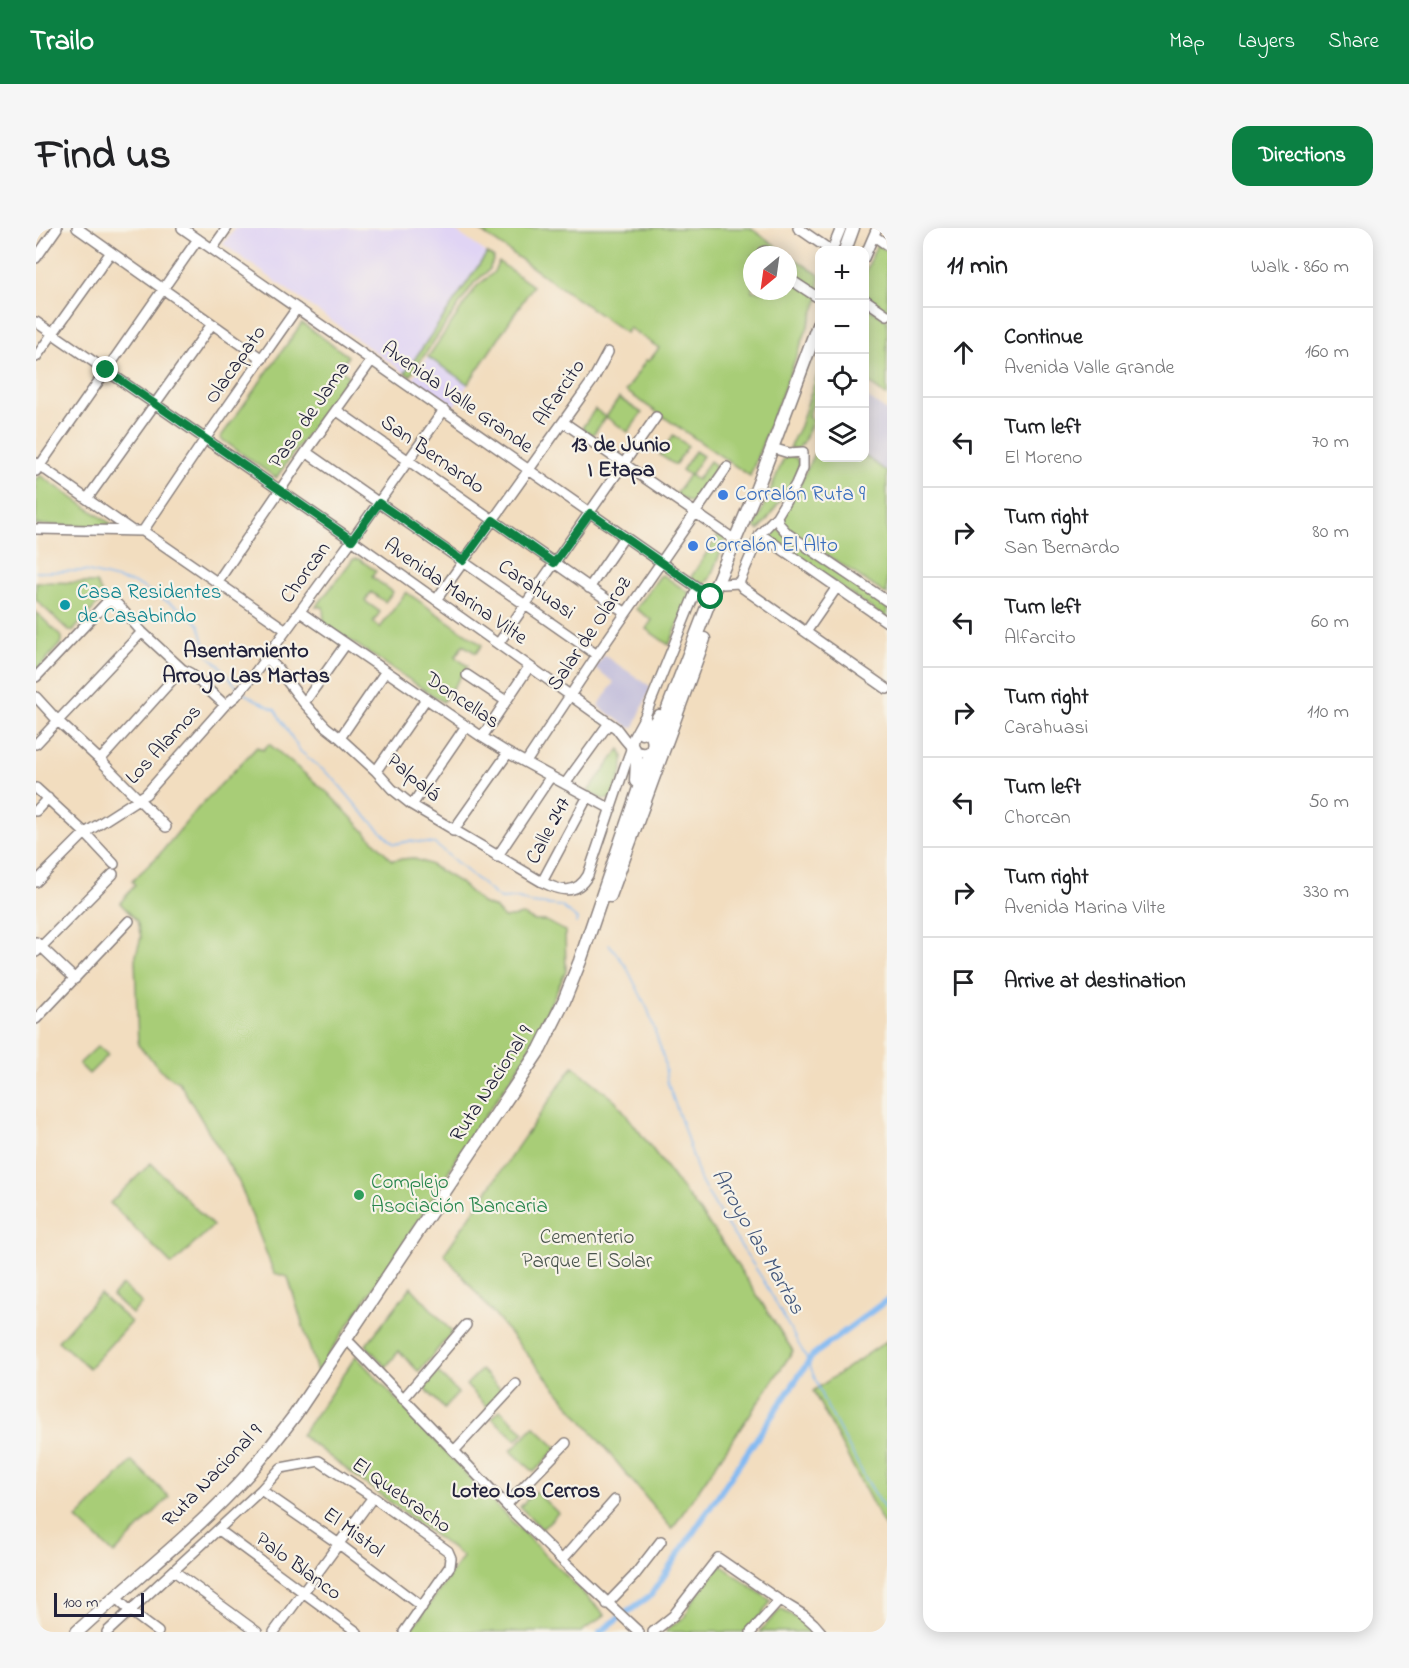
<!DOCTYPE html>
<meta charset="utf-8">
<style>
body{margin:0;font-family:"Indie Flower",sans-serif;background:#f6f6f6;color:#202124}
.controls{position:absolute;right:18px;top:18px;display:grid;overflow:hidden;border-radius:12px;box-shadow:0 3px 15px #0003}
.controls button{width:54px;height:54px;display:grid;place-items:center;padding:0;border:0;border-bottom:2px solid #e0e0e0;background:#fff;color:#202124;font:30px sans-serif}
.compass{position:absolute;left:707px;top:18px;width:54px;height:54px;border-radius:50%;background:#fff;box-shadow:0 3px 15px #0003;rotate:209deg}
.scale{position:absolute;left:18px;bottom:15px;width:90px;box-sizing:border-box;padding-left:6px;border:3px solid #22223b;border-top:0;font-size:16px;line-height:21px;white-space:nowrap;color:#22223b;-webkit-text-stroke:4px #f7f3e8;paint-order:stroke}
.stop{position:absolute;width:18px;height:18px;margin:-14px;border:4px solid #0b8043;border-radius:50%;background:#fff}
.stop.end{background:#0b8043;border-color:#fff;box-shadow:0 2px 6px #0008}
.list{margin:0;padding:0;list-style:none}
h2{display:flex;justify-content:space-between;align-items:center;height:78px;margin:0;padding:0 24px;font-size:26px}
h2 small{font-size:20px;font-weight:400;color:#757577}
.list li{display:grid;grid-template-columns:39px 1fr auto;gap:18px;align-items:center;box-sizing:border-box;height:90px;padding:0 24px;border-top:2px solid #e0e0e0}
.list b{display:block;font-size:22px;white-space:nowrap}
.list p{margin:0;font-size:20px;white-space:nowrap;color:#757577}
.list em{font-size:20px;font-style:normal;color:#757577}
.icon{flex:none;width:33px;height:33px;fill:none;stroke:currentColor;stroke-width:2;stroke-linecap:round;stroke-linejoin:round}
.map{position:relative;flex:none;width:851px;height:1404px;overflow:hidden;border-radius:18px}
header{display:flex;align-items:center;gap:36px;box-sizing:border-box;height:84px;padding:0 30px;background:#0b8043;color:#fff}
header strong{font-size:28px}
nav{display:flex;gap:33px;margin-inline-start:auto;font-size:21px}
.intro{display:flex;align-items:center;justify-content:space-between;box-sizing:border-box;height:144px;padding:0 36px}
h1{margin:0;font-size:42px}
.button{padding:15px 27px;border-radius:18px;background:#0b8043;color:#fff;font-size:21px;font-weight:700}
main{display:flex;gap:36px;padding:0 36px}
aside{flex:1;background:#fff;border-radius:18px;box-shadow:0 3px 15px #0003}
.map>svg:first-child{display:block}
.built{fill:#e0d4f4}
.industrial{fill:#c4c0db}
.green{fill:#a8cd77;stroke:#657859;stroke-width:1.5;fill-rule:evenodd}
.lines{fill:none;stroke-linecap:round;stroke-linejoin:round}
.stream{stroke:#82b9f2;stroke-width:1.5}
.canal{stroke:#82b9f2;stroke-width:6}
.minor-casing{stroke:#8a807d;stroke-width:12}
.major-casing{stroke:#8a807d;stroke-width:15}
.minor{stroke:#fff;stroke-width:9}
.major{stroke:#fff;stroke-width:12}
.route{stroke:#0b8043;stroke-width:8}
.shop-dot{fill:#3f7fe0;stroke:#f7f3e8;stroke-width:2}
.culture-dot{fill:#0f9aa8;stroke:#f7f3e8;stroke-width:2}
.leisure-dot{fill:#2e9e5b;stroke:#f7f3e8;stroke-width:2}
.labels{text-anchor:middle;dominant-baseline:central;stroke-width:4.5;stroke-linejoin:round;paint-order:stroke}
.street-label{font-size:21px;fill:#22223b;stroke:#f7f3e8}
.shop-label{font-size:21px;fill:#366cbe;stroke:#f7f3e8;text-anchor:start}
.culture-label{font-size:21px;fill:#0d838f;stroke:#f7f3e8;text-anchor:start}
.leisure-label{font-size:21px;fill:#27864d;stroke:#f7f3e8;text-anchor:start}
.park-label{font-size:21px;fill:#4a554d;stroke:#f7f3e8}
.neighbourhood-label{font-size:22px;font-weight:bold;fill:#22223b;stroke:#f7f3e8}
.water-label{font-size:22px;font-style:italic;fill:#44577b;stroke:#f7f3e8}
</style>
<header>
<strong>Trailo</strong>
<nav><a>Map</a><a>Layers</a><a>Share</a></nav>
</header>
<div class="intro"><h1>Find us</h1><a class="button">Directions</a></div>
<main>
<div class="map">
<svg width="851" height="1404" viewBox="0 0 851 1404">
<rect width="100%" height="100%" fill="#f7f3e8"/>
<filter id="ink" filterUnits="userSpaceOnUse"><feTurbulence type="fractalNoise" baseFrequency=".0167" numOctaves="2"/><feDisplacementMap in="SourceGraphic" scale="12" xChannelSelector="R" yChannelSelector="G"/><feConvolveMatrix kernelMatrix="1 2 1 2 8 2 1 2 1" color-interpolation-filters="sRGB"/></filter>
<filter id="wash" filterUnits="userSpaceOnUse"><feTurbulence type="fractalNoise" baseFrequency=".008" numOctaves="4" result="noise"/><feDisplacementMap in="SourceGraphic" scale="24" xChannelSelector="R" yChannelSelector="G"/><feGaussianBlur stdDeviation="1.35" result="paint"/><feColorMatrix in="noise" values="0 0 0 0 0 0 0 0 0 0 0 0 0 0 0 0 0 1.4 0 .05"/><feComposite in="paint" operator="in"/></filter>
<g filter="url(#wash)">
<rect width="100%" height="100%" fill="#f2ddbf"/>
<path class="built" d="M199,0H415L451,25L369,145L187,16Z
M392,129L432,156L418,178L377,150Z"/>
<path class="industrial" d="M828,167L851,183V244L829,228Z
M568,427L615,459L598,499L594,500L562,478L578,454L559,440Z"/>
<path class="green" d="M440,0H714L783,47V70L714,248L590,163L610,132L613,133L623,120L593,100L590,105ZM716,27H752V63H716Z
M841,16L851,23V83L829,66V46Z
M451,25L458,30L453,42L438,55L374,148L369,145Z
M463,34L497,58L432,156L392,129L441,58L457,45Z
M828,77L851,92V168L829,152Z
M266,95L312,128L304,141L313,148L240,250L184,210Z
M783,141V159L772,189L777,192L767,215L761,221L753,220L764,198Z
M583,170L606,185L592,204L570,189L557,207L546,200L559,181L570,189Z
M637,207L652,218L639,237L624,227Z
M783,214L784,230H828L829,228L851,244V367L747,297L746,288L764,257Z
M659,223L667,228L654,247L661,252L674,233L679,237L680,240L657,274H653L640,266L653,247L646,242Z
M752,228C757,229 762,229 763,235C764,248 732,291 723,302L719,299L747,232Z
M5,248L75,296L74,298L0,297V251L2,249Z
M736,297L851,378V391L730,307Z
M683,306L690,311L674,350L669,356L661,354L655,349Z
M317,331H323L340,343L336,349L357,364L349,374L335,364L329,373L344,384L337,394L344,400L370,364L446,417L440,425L427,417L419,429L432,438L407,474L288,395L287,379H280Z
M627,347L653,365L654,369L633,417L610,401L616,392L600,381L624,348Z
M0,354L60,355L68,369L37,403H33L0,372Z
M0,384L26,409V414L0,443Z
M233,516L292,565L356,632L376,630L393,636L423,654L446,675L459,680L468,690L487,687L499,693H510L529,703L530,743L488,831L421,929L392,978L281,1144L252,1049L238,1045L203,954L143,854L129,846L102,817L99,731L105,709L101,693L84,675L99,657L96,653L123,627L163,579L221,519L227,522Z
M584,521C593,535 581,555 576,570C566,574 561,568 552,563Z
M62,818L72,827L53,846L43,836Z
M537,838L580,873L685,1012L757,1123L636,1301L408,1026Z
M115,935L177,998L136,1037L74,975Z
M86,1057L106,1075L96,1086L76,1068Z
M375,1059L416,1104L383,1144L363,1123L350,1139L330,1117Z
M64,1066L95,1094L53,1140L22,1113Z
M851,1113V1303L777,1163Z
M320,1128L445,1262L569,1387L545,1404H374L427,1329L265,1207L291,1171Z
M445,1142L466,1162L451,1179L430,1157Z
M402,1144L422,1165L408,1181L388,1159Z
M464,1182L488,1204L480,1212L456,1190Z
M498,1198L521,1220L498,1244L475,1223Z
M96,1233L133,1269L78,1326L41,1291Z
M499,1263L522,1285L506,1301L484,1279Z
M685,1337L735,1373L726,1386L708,1404H630V1402L650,1388L655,1375Z
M745,1381L772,1397L778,1404H723Z"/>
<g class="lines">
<path class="stream" d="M0,344L49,343L101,356L152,385L163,397L172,428L183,437L201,459
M207,465L239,482L264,523L298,551L324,582L358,616L374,613L399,616L464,671L480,670L495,675L525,678L541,691L540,695
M573,716L590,738L612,782L628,831L631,853L647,898L665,954L691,997L726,1050L772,1133L787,1171L830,1251L851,1285"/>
<path class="canal" d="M564,1404L615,1367L777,1127L851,1072"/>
</g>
</g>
<g filter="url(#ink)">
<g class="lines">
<defs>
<path id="minor" d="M41,0L226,131
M146,0L675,369
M762,0L794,22
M838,8L851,17
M176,21L191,0
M796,22L805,0
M724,27L726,24L729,23L733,27
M0,30L21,0
M828,30L841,0
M752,50L784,71
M828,71L851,87
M0,94L316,312L580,500C589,511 601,533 616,522V513L609,488
M0,129L75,24
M300,182L590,385
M527,194L699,312
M270,224L561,427
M0,235L95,302
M0,243L162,11
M51,271L176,96
M741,288L743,296L752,306L851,373
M0,301L107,303L250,402
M107,303L169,211L261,80
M724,306L851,394
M182,353L270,224L336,132
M703,355L707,360L851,461
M687,356L703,355L724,306L741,288L760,256L767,240V224L753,225L736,220
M553,360L588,309
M400,372L534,184L557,152L572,124
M264,384L446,509L472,525L575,581
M770,404L801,359
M462,416L620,189
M230,429L241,440L268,475L290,499L304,510L340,543L356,561L376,577L506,654C524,663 540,668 552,647L589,538L596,519L597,510L609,488L661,360
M431,447L470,473
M0,449L72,373H75L82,377L106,404L146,441L154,445L189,477
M0,469L22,493L64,532L130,599
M268,475L310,416
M446,509L493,439
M304,510L350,443
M0,516L106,404
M64,532L146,441
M490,534L561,427L691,239
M340,543L390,471
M529,556L573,495
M0,560L49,605L78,636
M376,577L430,498
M0,583L12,570
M417,603L472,525
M461,629L515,548
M0,654L49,605L110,566L189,477L200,468L216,449L316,312L408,182
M506,654L552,568
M0,714L39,751
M0,724L77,646
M0,791L93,693
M315,1116L470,1277L526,1332L603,1404
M367,1171L430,1097
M418,1223L480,1156
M225,1262L303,1316L386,1379
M470,1277L530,1215
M183,1302L321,1404
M526,1332L579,1272
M138,1343L221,1404
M79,1369L94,1383L122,1404
M571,1376L598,1348L625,1313
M71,1404L225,1262L245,1240L283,1233L337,1269L412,1323L415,1330L414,1338L368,1404
M238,1404L337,1269
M617,1404L637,1388L682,1330C701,1343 721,1357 740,1370C759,1383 770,1385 785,1404
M715,1404L744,1372"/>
<path id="major" d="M809,22L817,0
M606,505L616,500L623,488
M596,519L601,533L600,553
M574,668L668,411
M41,1404C98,1351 161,1303 213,1245C229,1226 244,1207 259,1187L504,821L528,773L544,733L616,522L675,369L721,260L784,92"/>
</defs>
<use href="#minor" class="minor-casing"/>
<use href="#major" class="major-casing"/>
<use href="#minor" class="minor"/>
<use href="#major" class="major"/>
</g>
</g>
<g class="lines" filter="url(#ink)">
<path class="route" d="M70,142L316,312L343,275L427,333L457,292L518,335L554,285L675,369"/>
</g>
<g class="shop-dot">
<circle cx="687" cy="267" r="6"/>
<circle cx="657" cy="318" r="6"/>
</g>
<circle class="culture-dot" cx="29" cy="377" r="6"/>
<circle class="leisure-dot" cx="323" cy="967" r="6"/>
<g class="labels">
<g class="street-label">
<text transform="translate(200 137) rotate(-55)">Olacapato</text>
<text transform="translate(524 165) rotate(-56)">Alfarcito</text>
<text transform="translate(421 170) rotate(35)">Avenida Valle Grande</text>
<text transform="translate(274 187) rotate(-55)">Paso de Jama</text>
<text transform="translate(396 227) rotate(35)">San Bernardo</text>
<text transform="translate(270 345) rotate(-54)">Chorcan</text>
<text transform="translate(500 362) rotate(35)">Carahuasi</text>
<text transform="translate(419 364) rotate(35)">Avenida Marina Vilte</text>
<text transform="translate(554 406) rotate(-56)">Salar de Olaroz</text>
<text transform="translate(426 473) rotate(34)">Doncellas</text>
<text transform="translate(128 517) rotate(-47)">Los Alamos</text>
<text transform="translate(377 550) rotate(40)">Palpalá</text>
<text transform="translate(513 603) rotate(-62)">Calle 247</text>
<text transform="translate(456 856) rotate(-57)">Ruta Nacional 9</text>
<text transform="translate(177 1248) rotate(-46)">Ruta Nacional 9</text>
<text transform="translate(365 1268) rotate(35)">El Quebracho</text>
<text transform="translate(317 1305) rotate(36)">El Mistol</text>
<text transform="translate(262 1339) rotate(36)">Palo Blanco</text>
</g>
<g class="shop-label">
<text x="699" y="267">Corralón Ruta 9</text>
<text x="669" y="318">Corralón El Alto</text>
</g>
<g class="culture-label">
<text x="41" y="365">Casa Residentes<tspan x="41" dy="24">de Casabindo</tspan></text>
</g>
<g class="leisure-label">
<text x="335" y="955">Complejo<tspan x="335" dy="24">Asociación Bancaria</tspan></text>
</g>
<g class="park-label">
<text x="551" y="1010">Cementerio<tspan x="551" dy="24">Parque El Solar</tspan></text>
</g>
<g class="neighbourhood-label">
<text x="585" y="218">13 de Junio<tspan x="585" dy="25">I Etapa</tspan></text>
<text x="210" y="424">Asentamiento<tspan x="210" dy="25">Arroyo Las Martas</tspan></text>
<text x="490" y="1264">Loteo Los Cerros</text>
</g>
<g class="water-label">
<text transform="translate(721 1014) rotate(60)">Arroyo las Martas</text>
</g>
</g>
</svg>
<div class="controls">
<button>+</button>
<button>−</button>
<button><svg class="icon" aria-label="locate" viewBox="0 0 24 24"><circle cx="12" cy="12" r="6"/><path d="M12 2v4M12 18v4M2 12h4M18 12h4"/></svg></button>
<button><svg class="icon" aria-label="layers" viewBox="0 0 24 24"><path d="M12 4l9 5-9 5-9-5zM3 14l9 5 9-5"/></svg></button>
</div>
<svg class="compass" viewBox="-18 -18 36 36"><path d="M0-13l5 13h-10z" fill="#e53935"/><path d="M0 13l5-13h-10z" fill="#757577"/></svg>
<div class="scale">100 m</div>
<div class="stop" style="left:675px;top:369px"></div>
<div class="stop end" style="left:70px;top:142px"></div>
</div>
<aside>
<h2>11 min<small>Walk · 860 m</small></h2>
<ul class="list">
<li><svg class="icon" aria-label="ahead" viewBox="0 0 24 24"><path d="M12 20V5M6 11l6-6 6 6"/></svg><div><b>Continue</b><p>Avenida Valle Grande</p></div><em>160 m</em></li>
<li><svg class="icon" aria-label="left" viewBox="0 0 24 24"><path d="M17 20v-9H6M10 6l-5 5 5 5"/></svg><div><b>Turn left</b><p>El Moreno</p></div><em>70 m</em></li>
<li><svg class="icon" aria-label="right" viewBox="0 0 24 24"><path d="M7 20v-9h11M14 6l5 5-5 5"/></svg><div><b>Turn right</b><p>San Bernardo</p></div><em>80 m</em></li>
<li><svg class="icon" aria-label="left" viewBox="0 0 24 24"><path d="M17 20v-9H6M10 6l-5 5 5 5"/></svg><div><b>Turn left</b><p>Alfarcito</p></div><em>60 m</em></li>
<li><svg class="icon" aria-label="right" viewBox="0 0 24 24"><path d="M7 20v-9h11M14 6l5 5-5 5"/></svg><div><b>Turn right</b><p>Carahuasi</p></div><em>110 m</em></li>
<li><svg class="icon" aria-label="left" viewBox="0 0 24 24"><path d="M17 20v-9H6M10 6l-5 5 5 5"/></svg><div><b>Turn left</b><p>Chorcan</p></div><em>50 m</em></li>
<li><svg class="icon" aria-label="right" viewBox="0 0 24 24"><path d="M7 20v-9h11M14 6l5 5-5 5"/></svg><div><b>Turn right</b><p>Avenida Marina Vilte</p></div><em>330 m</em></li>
<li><svg class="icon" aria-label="arrive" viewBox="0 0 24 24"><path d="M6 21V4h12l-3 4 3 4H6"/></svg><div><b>Arrive at destination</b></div></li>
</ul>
</aside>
</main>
